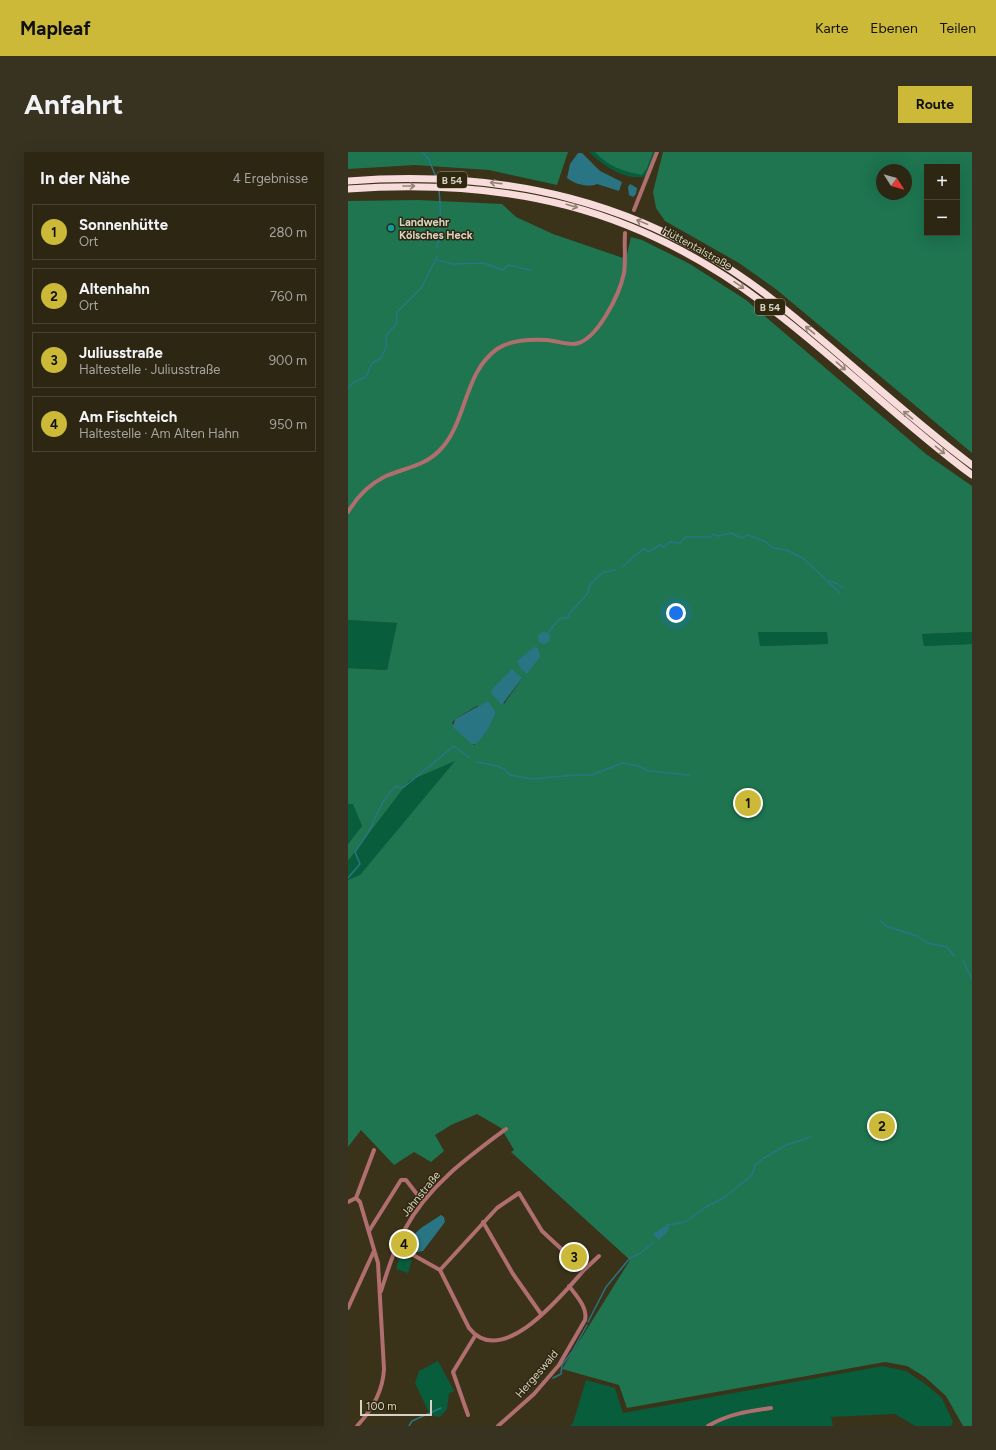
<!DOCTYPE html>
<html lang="de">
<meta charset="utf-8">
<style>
body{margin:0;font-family:Figtree,sans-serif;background:#383221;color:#f1f3f6}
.controls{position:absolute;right:12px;top:12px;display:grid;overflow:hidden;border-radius:0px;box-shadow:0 4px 16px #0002}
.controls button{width:36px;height:36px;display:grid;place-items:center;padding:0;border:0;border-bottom:1px solid #484333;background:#2c2613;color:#f1f3f6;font:20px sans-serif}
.compass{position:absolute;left:528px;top:12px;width:36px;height:36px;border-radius:50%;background:#2c2613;box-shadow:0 4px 16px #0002;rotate:126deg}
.scale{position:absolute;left:12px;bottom:10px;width:72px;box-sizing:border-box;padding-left:4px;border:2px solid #d7d2c3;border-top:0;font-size:11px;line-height:14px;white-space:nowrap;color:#d7d2c3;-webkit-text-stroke:3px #2f280f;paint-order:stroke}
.you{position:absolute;left:328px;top:461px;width:14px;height:14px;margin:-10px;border:3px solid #fff;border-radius:50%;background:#1a73e8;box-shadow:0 0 0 6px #1a73e833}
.badge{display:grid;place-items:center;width:26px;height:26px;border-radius:50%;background:#cdb938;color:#111;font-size:13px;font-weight:700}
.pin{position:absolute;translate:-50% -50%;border:2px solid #fff;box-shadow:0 1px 4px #0006}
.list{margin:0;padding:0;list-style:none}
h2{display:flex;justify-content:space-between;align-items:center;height:52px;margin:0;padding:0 16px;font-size:17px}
h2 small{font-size:13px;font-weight:400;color:#a6a5a0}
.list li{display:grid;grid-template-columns:26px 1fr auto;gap:12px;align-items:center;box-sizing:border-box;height:56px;margin:0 8px 8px;padding:0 8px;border:1px solid #484333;border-radius:0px}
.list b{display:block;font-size:15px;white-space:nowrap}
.list p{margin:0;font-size:13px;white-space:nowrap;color:#a6a5a0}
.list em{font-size:13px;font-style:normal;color:#a6a5a0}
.map{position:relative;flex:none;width:624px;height:1274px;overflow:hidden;border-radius:0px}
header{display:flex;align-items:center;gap:24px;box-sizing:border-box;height:56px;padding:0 20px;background:#cdb938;color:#111}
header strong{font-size:19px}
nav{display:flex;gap:22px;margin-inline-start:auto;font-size:14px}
.intro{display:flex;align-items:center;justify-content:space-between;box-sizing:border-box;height:96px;padding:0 24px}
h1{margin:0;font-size:28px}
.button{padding:10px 18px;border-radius:0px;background:#cdb938;color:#111;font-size:14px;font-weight:700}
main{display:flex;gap:24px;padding:0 24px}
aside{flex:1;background:#2c2613;border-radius:0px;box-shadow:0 4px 16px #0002}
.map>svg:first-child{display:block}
.green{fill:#085d3d}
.forest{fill:#1e7550;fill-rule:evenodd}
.water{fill:#2a7583}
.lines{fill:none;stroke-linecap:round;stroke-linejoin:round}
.stream{stroke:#2a7583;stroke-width:1.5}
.minor{stroke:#b06e6f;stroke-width:4}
.trunk{stroke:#f8dcdc;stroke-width:7}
.oneway{stroke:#948276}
.culture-dot{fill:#0f9aa8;stroke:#2f280f;stroke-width:1.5}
.labels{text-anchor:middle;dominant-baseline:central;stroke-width:3;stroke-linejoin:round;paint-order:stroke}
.shield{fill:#2f280f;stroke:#a59f8d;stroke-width:1}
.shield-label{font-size:10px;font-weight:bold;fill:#d7d2c3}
.poi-label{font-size:11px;font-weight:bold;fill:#d7d2c3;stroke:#2f280f;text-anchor:start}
.street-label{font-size:11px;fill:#d7d2c3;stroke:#2f280f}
</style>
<header>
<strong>Mapleaf</strong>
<nav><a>Karte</a><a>Ebenen</a><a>Teilen</a></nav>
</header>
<div class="intro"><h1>Anfahrt</h1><a class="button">Route</a></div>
<main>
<aside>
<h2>In der Nähe<small>4 Ergebnisse</small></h2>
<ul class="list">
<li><span class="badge">1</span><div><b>Sonnenhütte</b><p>Ort</p></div><em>280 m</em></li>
<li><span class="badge">2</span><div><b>Altenhahn</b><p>Ort</p></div><em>760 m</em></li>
<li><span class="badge">3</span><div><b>Juliusstraße</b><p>Haltestelle · Juliusstraße</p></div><em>900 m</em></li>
<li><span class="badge">4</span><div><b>Am Fischteich</b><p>Haltestelle · Am Alten Hahn</p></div><em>950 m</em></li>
</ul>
</aside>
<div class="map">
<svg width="624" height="1274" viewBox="0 0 624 1274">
<rect width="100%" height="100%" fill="#3a3219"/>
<path class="green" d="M241,0H307L299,24C279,30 255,14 241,0Z
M0,468L49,471L39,518L0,516Z
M410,480H479L480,492L411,494Z
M624,480V492L576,494L574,482Z
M108,608L12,724L0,728V709L61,629Z
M5,651L14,674L0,692V652Z
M52,1103L64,1108L60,1121L48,1117Z
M90,1209L106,1239L101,1242L99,1257L92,1265L82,1263L67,1231L71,1219Z
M535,1214L558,1219L576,1231L594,1246L605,1270L603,1274H567L547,1262L483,1265L485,1274H222L225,1271L238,1228L267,1236L275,1261Z"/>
<path class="forest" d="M0,0H220L209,33L141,18L67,13L0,17Z
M247,0H305L299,16L294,23C275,19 261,15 247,0Z
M315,0H624V301L429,138L391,111L317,69L308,56L305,40ZM579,15H609V81H579ZM534,18H558V42H534Z
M70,48L154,52L168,65L205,82L278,107L283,85L294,88L342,112L398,148L578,302L624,334V480L574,482L576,494L624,492V1274H615L598,1244L577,1225L559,1214L537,1210L279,1256L271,1233L214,1217L282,1108L163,1000L166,998L153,976L129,962L103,973L87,983L96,999L83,1010L66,1000L46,1013L13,978L0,995V728L12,723L107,609L61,629L0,709V692L14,674L5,652H0V516L39,518L49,471L0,468V49ZM410,480H479L480,492L412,494ZM174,526L156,552L144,537L155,528ZM129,554L148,561L138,579L126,593L104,571L107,567Z"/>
<path class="water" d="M230,1H234L252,19L274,30L271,39L249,32C241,36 226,32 219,26L222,12Z
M282,32L289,36L288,42L285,45L281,43L280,35Z
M190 486a6 6 0 1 1 12 0a6 6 0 1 1-12 0Z
M186,495L190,496L192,505L179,522L173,517L169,509Z
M164,517L174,526L154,553L143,541L144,537Z
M140,549L148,561L139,579L128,592H124L105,575L107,567Z
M93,1063L96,1065L97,1070L75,1099L70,1100L58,1090L73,1076Z
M319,1073L321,1075L320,1079L311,1088L305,1082Z"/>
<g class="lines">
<path class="stream" d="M75,0L81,8L88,25
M89,95C93,76 93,57 91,38
M89,108L105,112L136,111L155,118L160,113L183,118
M0,236L6,230L18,225L24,211L33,206L38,195V184L48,172L49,160L74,135L89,104
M274,415L294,398L297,397L300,400L312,393L316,395L322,390L332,391L338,385H362L366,382L370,384L383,381L393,386L400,383L416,389L425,396L439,398L456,407L492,441
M481,429L490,432L495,436
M200,481C205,475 211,463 220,466L221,462L240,441L241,434L255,420L268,418
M128,610L149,614L156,617L162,623L184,627L227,623H243L275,611L290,614L300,619L341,623
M0,726L12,712L7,700C12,692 20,683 24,673C30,659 36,645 48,634L51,636L56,635L106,594L122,606
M532,769L538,774L569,784L579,791L599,795L606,804
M615,809L624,827
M319,1073L337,1070L358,1055L377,1045L404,1023L407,1013L416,1006L438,993L463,985
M240,1170L258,1135L282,1106L291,1102L306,1090
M205,1226L213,1222L214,1213L224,1200L239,1173
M61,1274L64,1269L93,1256"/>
<path class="minor" d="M286,58L309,0
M0,360C9,345 20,333 36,325C55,316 75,315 91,299C119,272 115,221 149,197C162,188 183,187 199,188C208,189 217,192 226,192C249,190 272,141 276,121C278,108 276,94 277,81
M8,1046L26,998
M0,1050L8,1046L12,1050L30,1111L36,1217C35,1239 24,1258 9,1274
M135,1070L165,1122L193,1162
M21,1079L53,1028H58L75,1050
M49,1094L92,1118L121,1176C154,1218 214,1143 236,1118
M92,1118L149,1056L171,1041L194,1079L236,1118L251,1104
M33,1139C40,1118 46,1096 57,1077C80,1034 120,1005 158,977
M0,1156L26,1099
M120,1263L105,1220L127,1184
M150,1274L186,1242L211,1213L237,1168C240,1156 228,1143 221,1134
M360,1274C380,1262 401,1259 423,1256"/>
<path class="trunk" d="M0,29C155,17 295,48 420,144C490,198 553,260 624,313
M0,37C158,26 286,54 414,150C487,204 551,269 624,323"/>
</g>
<defs><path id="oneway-shaft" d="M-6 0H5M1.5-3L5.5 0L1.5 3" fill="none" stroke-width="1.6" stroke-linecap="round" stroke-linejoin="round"/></defs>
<g class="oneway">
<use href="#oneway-shaft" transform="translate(148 31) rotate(-174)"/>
<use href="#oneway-shaft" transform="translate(61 34)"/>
<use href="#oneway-shaft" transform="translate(224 54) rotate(16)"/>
<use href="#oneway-shaft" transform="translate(294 70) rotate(-158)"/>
<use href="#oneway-shaft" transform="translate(391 133) rotate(35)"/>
<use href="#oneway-shaft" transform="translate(462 178) rotate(-140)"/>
<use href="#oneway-shaft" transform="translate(493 214) rotate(41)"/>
<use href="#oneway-shaft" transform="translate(560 263) rotate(-140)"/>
<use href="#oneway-shaft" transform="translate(592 298) rotate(39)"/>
</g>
<circle class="culture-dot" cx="43" cy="76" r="4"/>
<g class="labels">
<g class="shield">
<rect x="89" y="20" width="30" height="16" rx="3"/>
<rect x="407" y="147" width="30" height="16" rx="3"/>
</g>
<g class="shield-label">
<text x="104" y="28">B 54</text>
<text x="422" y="155">B 54</text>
</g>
<g class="poi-label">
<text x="51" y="70">Landwehr<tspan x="51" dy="13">Kölsches Heck</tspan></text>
</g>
<g class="street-label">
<text transform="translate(349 96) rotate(29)">Hüttentalstraße</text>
<text transform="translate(73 1042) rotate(-51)">Jahnstraße</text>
<text transform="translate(189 1222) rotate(-49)">Hergeswald</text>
</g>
</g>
</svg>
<div class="controls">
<button>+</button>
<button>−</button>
</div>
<svg class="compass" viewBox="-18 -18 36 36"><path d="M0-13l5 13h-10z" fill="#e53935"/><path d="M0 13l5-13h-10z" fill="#a6a5a0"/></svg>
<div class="scale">100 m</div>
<div class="you"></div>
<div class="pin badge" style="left:400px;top:651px">1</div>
<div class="pin badge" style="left:534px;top:974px">2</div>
<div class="pin badge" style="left:226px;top:1105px">3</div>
<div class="pin badge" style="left:56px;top:1092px">4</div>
</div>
</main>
